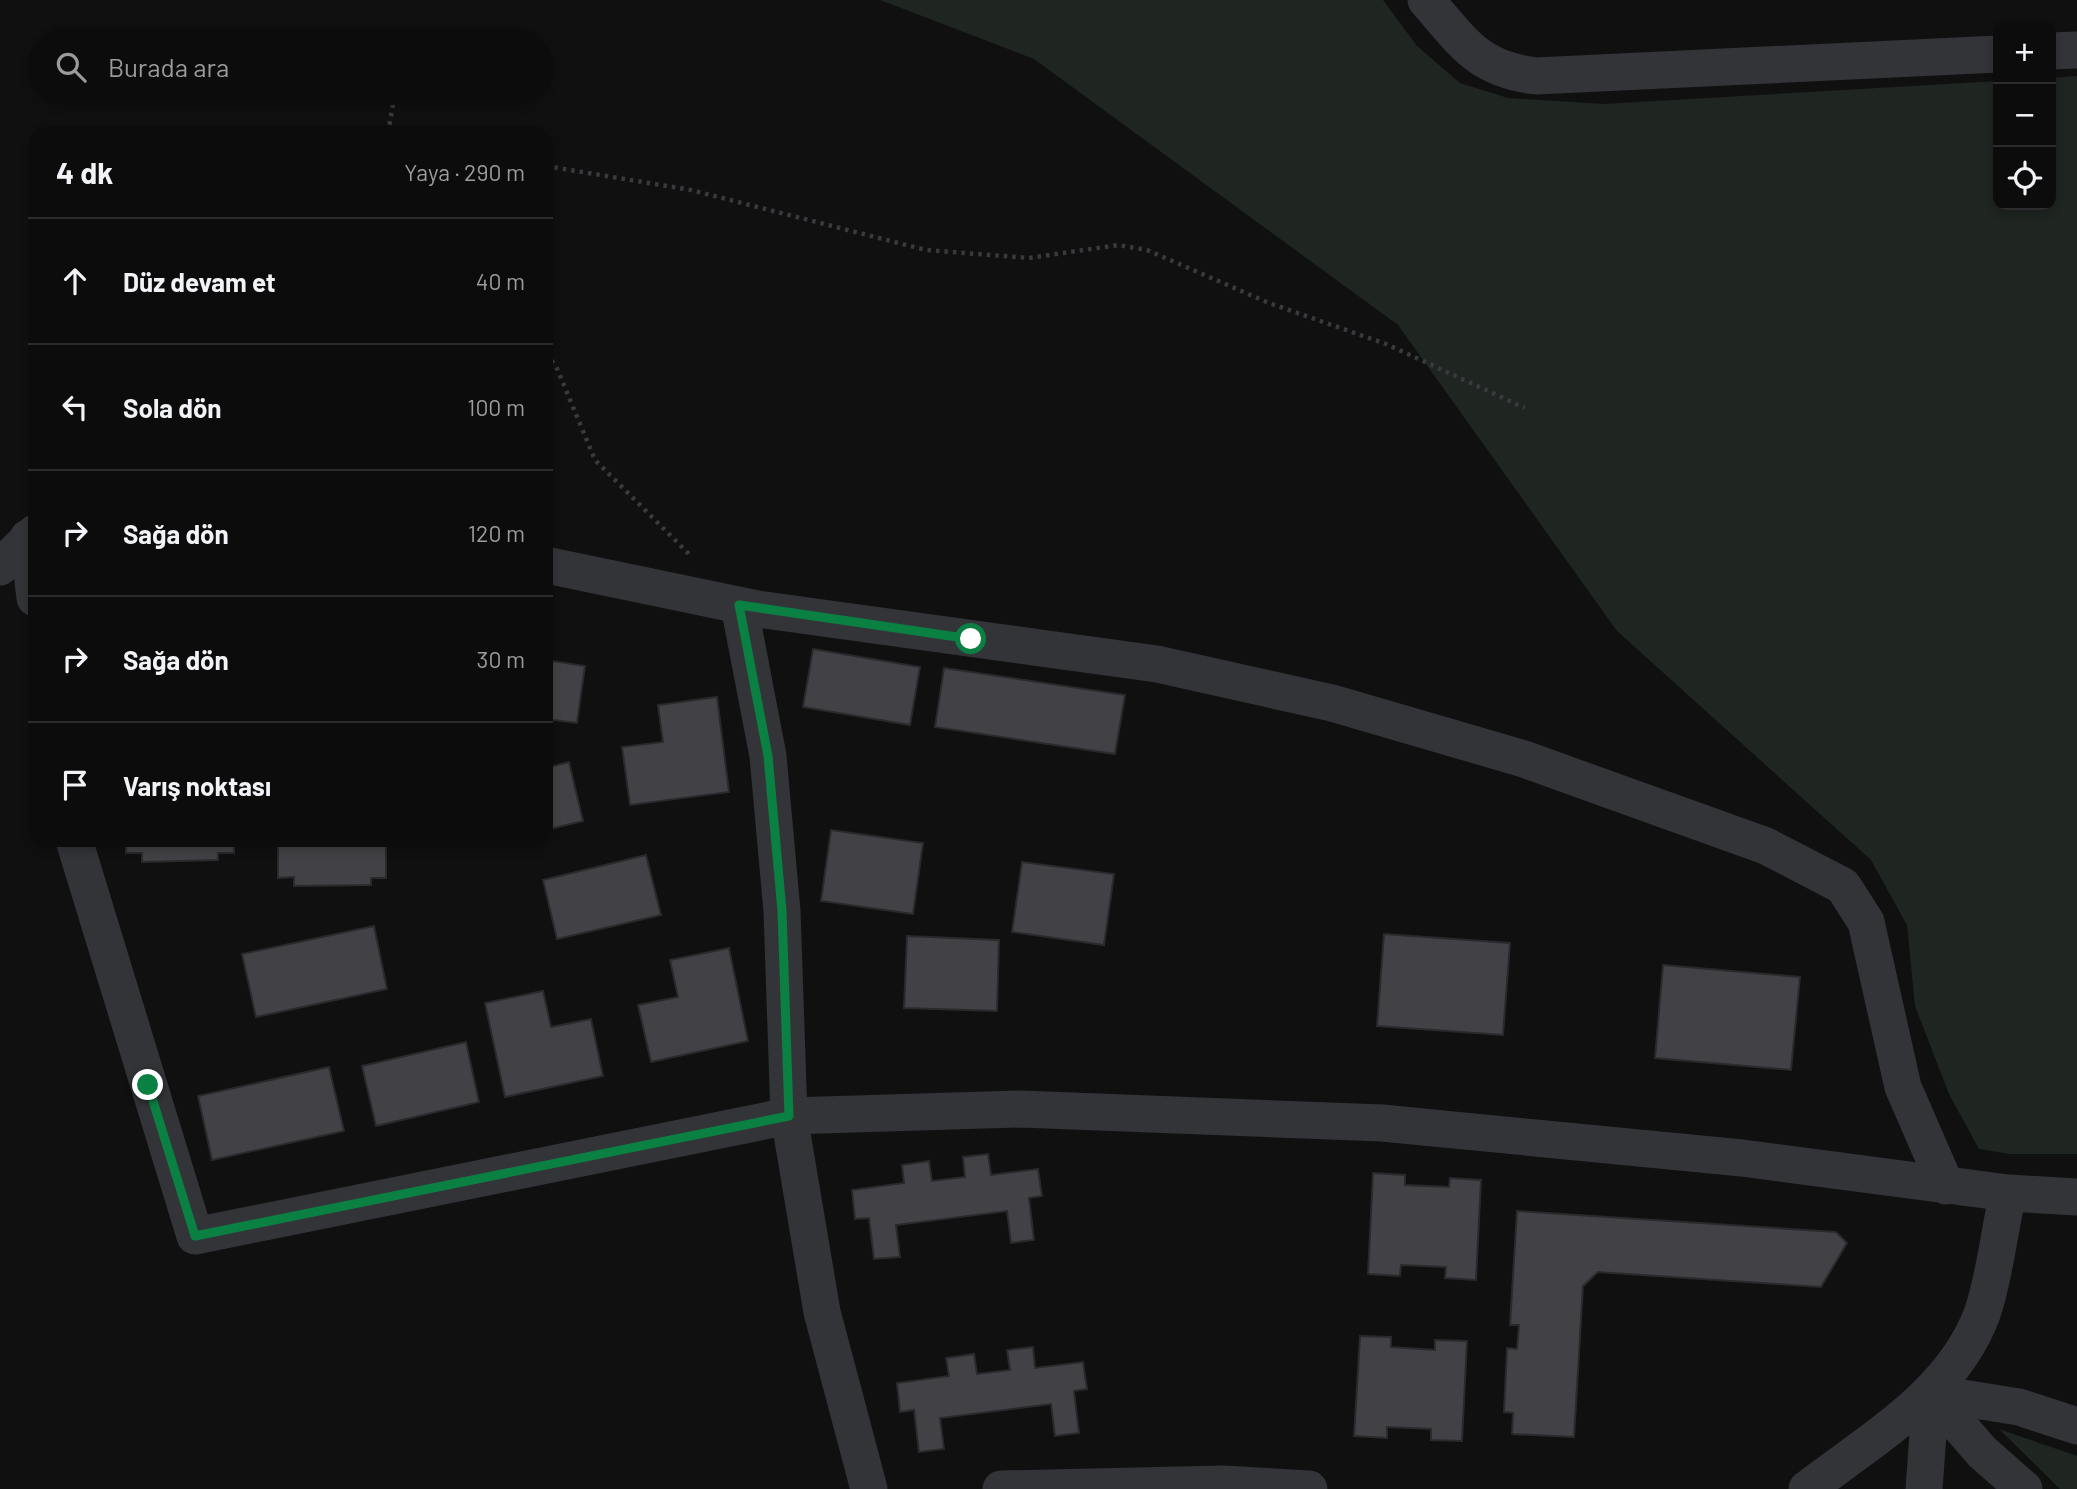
<!DOCTYPE html>
<html lang="tr">
<meta charset="utf-8">
<style>
body{margin:0;font-family:Barlow,sans-serif;background:#1a1a1b;color:#f1f3f6}
.controls{position:absolute;right:21px;top:21px;display:grid;overflow:hidden;border-radius:14px;box-shadow:0 4px 10px #0003}
.controls button{width:63px;height:63px;display:grid;place-items:center;padding:0;border:0;border-bottom:2px solid #2c2c2e;background:#0c0c0d;color:#f1f3f6;font:35px sans-serif}
.stop{position:absolute;width:21px;height:21px;margin:-16px;border:5px solid #0b8043;border-radius:50%;background:#fff}
.stop.end{background:#0b8043;border-color:#fff;box-shadow:0 2px 7px #0008}
.list{margin:0;padding:0;list-style:none}
h2{display:flex;justify-content:space-between;align-items:center;height:91px;margin:0;padding:0 28px;font-size:30px}
h2 small{font-size:23px;font-weight:400;color:#9a9b9d}
.list li{display:grid;grid-template-columns:46px 1fr auto;gap:21px;align-items:center;box-sizing:border-box;height:126px;padding:0 28px;border-top:2px solid #2c2c2e}
.list b{display:block;font-size:26px;white-space:nowrap}
.list em{font-size:23px;font-style:normal;color:#9a9b9d}
.icon{flex:none;width:38px;height:38px;fill:none;stroke:currentColor;stroke-width:2;stroke-linecap:round;stroke-linejoin:round}
.map{position:relative;flex:none;width:2077px;height:1489px;overflow:hidden}
.search{position:absolute;background:#0c0c0d;box-shadow:0 4px 10px #0003;left:28px;top:28px;width:525px;height:77px;display:flex;align-items:center;gap:18px;box-sizing:border-box;padding:0 24px;border-radius:38px;color:#9a9b9d;font-size:26px}
.panel{position:absolute;background:#0c0c0d;box-shadow:0 4px 10px #0003;left:28px;top:126px;width:525px;height:721px;border-radius:21px}
.map>svg:first-child{display:block}
.green{fill:#1f2520}
.building{fill:#424246;stroke:#2a2a2d;stroke-width:2}
.lines{fill:none;stroke-linecap:round;stroke-linejoin:round}
.path{stroke:#393a3e;stroke-width:4.5;stroke-dasharray:3.5 5;stroke-linecap:butt}
.minor{stroke:#333438;stroke-width:37}
.route{stroke:#0b8043;stroke-width:9}
</style>
<div class="map">
<svg width="2077" height="1489" viewBox="0 0 2077 1489">
<rect width="100%" height="100%" fill="#101011"/>
<path class="green" d="M880,0H1383L1417,46L1460,83L1508,98L1604,104L1998,81V205H2051V78L2077,76V1154H2010L1979,1149L1949,1094L1915,1006L1907,925L1871,860L1617,631L1398,325L1034,59Z
M1999,1429L2077,1456V1489H2060Z"/>
<path class="building" d="M813,649L920,667L910,725L803,707Z
M546,660L585,666L577,723L546,719Z
M944,668L1125,695L1115,754L935,727Z
M717,697L729,792L630,805L622,747L663,742L658,705Z
M569,762L583,821L546,830V768Z
M831,830L923,843L913,914L821,901Z
M126,840H234V853H218V860L142,862V853H126Z
M278,840H386V878H371V885L294,886V877L278,878Z
M646,855L661,915L557,939L543,880Z
M1022,862L1114,874L1104,945L1012,932Z
M374,926L387,989L256,1017L242,954Z
M1384,934L1510,943L1503,1035L1377,1026Z
M907,936L999,940L997,1011L904,1008Z
M729,948L748,1041L651,1062L638,1005L678,997L670,960Z
M1663,965L1800,977L1791,1070L1655,1058Z
M543,991L551,1027L591,1019L603,1076L505,1097L485,1003Z
M466,1042L479,1102L376,1126L362,1066Z
M329,1067L344,1131L212,1160L198,1096Z
M988,1154L991,1175L1038,1169L1042,1196L1029,1198L1034,1240L1011,1243L1007,1211L896,1225L900,1257L874,1259L869,1218L855,1219L852,1190L904,1183L902,1165L929,1161L932,1181L965,1177L963,1157Z
M1373,1173L1405,1175V1185L1449,1187L1450,1178L1481,1180L1476,1280L1445,1278L1446,1267L1401,1265L1400,1276L1368,1274Z
M1517,1211L1836,1232L1847,1243L1821,1287L1598,1272L1583,1286L1574,1437L1512,1434L1513,1413L1504,1412L1507,1348L1517,1349L1519,1325H1510Z
M1360,1336L1391,1337V1347L1435,1350V1340L1467,1341L1462,1441L1431,1440V1429L1387,1427V1438L1354,1436Z
M1033,1347L1035,1368L1083,1362L1087,1389L1074,1391L1079,1433L1055,1436L1051,1404L940,1418L944,1449L919,1452L914,1410L900,1412L897,1383L949,1376L946,1358L974,1354L977,1374L1010,1370L1007,1350Z"/>
<g class="lines">
<path class="path" d="M389,128L410,133
M388,133L395,93
M546,166L691,190L926,250L1029,258L1118,245L1147,250L1269,303L1386,344L1525,408
M546,354L556,366L595,460L692,557"/>
<path class="minor" d="M1426,0C1463,42 1477,69 1536,76L1998,54
M2051,51L2077,50
M28,538L35,598
M546,565L758,609L1157,664L1332,703L1524,759L1766,846L1843,886L1866,922L1903,1087L1946,1186
M0,567L35,533
M739,605L768,756L782,911L789,1116L822,1312L869,1489
M74,840L195,1236L789,1116L1021,1109L1382,1123L1742,1158L2008,1193L2077,1197
M1931,1393L2019,1407L2077,1426
M1931,1393L1982,1452L2024,1489
M1001,1489L1223,1484L1309,1489
M1807,1489C1872,1439 1952,1394 1982,1314C1995,1276 1999,1232 2008,1193
M1924,1489L1931,1393"/>
</g>
<g class="lines">
<path class="route" d="M148,1085L195,1236L789,1116L782,911L768,756L739,605L971,639"/>
</g>
</svg>
<div class="controls">
<button>+</button>
<button>−</button>
<button><svg class="icon" aria-label="locate" viewBox="0 0 24 24"><circle cx="12" cy="12" r="6"/><path d="M12 2v4M12 18v4M2 12h4M18 12h4"/></svg></button>
</div>
<div class="stop" style="left:971px;top:639px"></div>
<div class="stop end" style="left:148px;top:1085px"></div>
<div class="search"><svg class="icon" aria-label="search" viewBox="0 0 24 24"><circle cx="10" cy="10" r="6"/><path d="M15 15l6 6"/></svg>Burada ara</div>
<section class="panel">
<h2>4 dk<small>Yaya · 290 m</small></h2>
<ul class="list">
<li><svg class="icon" aria-label="ahead" viewBox="0 0 24 24"><path d="M12 20V5M6 11l6-6 6 6"/></svg><div><b>Düz devam et</b></div><em>40 m</em></li>
<li><svg class="icon" aria-label="left" viewBox="0 0 24 24"><path d="M17 20v-9H6M10 6l-5 5 5 5"/></svg><div><b>Sola dön</b></div><em>100 m</em></li>
<li><svg class="icon" aria-label="right" viewBox="0 0 24 24"><path d="M7 20v-9h11M14 6l5 5-5 5"/></svg><div><b>Sağa dön</b></div><em>120 m</em></li>
<li><svg class="icon" aria-label="right" viewBox="0 0 24 24"><path d="M7 20v-9h11M14 6l5 5-5 5"/></svg><div><b>Sağa dön</b></div><em>30 m</em></li>
<li><svg class="icon" aria-label="arrive" viewBox="0 0 24 24"><path d="M6 21V4h12l-3 4 3 4H6"/></svg><div><b>Varış noktası</b></div></li>
</ul>
</section>
</div>
